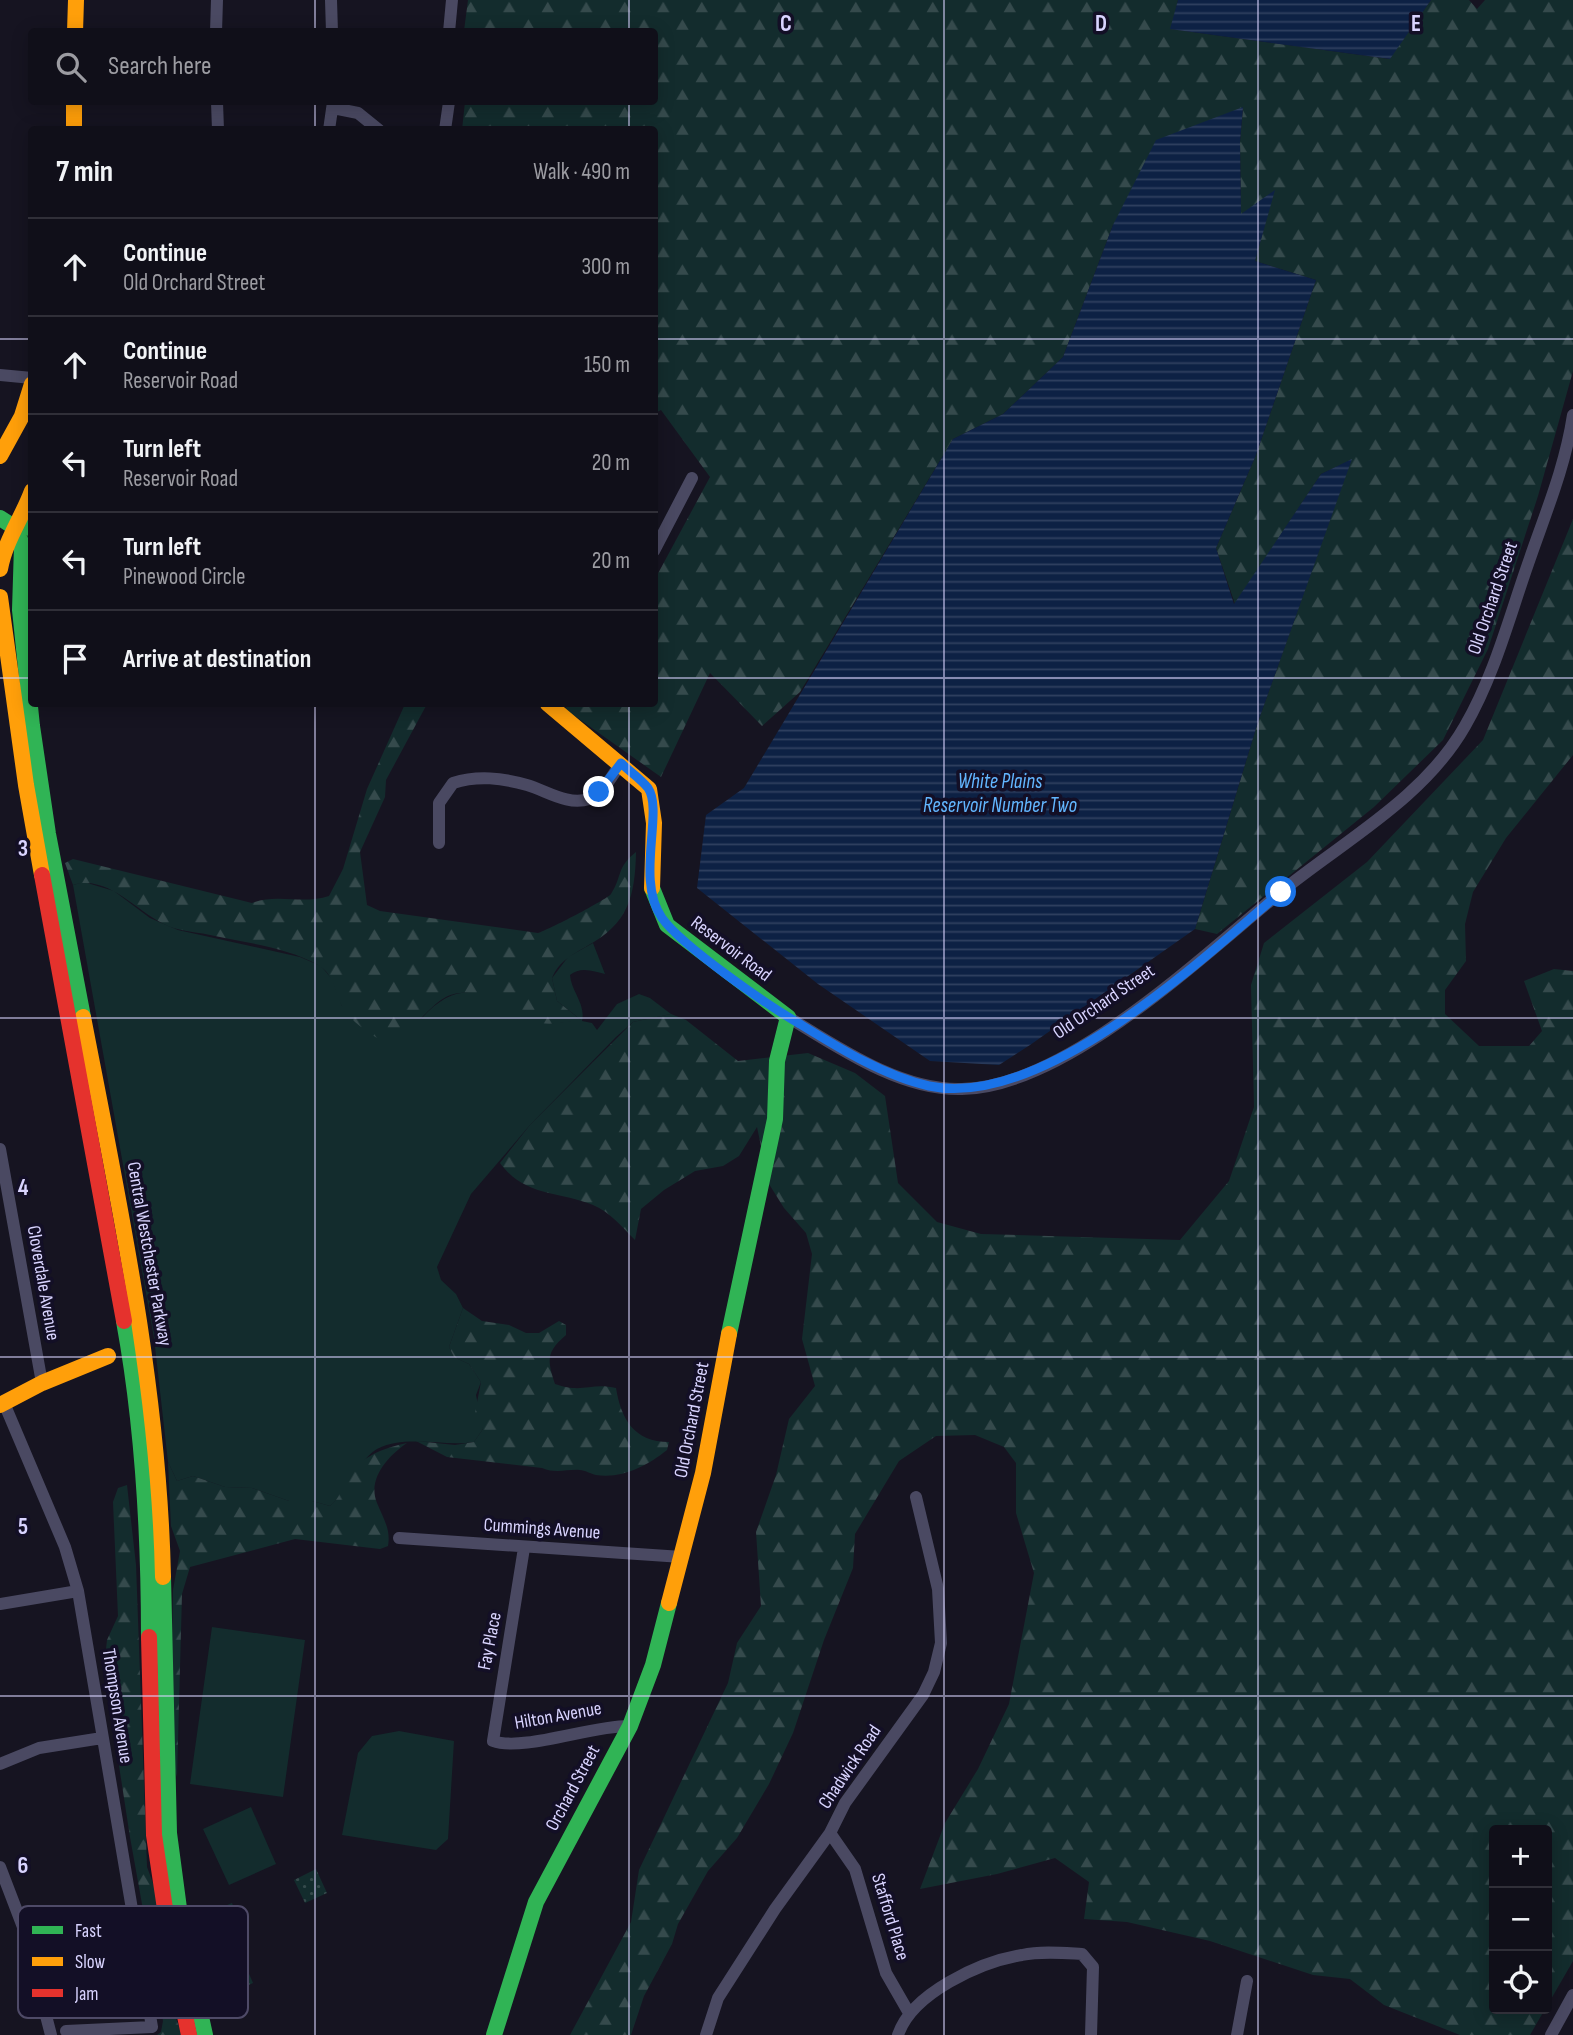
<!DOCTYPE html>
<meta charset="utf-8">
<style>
body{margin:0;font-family:"Sofia Sans Condensed",sans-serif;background:#191822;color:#f1f3f6}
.controls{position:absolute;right:21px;bottom:21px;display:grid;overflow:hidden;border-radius:7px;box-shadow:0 4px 18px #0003}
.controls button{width:63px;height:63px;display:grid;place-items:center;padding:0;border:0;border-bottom:2px solid #302f38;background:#100f19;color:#f1f3f6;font:35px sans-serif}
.stop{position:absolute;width:21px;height:21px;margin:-16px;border:5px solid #1a73e8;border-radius:50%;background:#fff}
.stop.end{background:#1a73e8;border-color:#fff;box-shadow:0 2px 7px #0008}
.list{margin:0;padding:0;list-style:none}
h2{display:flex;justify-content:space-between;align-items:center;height:91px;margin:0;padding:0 28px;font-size:30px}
h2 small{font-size:23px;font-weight:400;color:#9c9ca2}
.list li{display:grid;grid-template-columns:46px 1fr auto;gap:21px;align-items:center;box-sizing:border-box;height:98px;padding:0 28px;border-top:2px solid #302f38}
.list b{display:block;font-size:26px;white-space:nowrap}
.list p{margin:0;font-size:23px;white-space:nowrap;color:#9c9ca2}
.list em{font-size:23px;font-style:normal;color:#9c9ca2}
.icon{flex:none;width:38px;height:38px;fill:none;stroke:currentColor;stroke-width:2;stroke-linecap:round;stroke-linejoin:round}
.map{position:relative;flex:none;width:1573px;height:2035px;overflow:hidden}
.search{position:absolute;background:#100f19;box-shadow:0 4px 18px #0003;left:28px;top:28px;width:630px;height:77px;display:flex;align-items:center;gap:18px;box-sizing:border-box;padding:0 24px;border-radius:7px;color:#9c9ca2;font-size:26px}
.panel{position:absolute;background:#100f19;box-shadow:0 4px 18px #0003;left:28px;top:126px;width:630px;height:581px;border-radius:7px}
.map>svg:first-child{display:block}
.grass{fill:#132c2d}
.forest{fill:url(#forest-firs)}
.park{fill:url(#park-dots)}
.water{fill:url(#water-rules)}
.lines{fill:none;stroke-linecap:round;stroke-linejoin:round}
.street{stroke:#4a4962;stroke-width:12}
.fast{stroke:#30b455;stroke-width:16}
.slow{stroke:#ff9f0a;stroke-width:16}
.jam{stroke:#e5322d;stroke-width:16}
.route{stroke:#1a73e8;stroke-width:9}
.grid{fill:none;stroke:#d9d4ff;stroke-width:2;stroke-opacity:0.55}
.labels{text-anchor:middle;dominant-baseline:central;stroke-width:7;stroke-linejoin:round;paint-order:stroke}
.street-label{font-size:19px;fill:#d9d4ff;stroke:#130f26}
.water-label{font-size:21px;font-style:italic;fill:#62b6ff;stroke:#130f26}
.key{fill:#130f26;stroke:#4e4a67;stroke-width:2}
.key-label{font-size:19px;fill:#d9d4ff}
.grid-label{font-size:23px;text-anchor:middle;font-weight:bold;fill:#d9d4ff;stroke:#130f26;stroke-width:7;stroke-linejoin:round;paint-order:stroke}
</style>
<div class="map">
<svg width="1573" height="2035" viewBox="0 0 1573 2035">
<defs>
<pattern id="forest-firs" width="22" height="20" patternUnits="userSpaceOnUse" patternTransform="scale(1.75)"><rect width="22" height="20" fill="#132c2d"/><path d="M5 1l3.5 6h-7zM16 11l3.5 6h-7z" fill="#354a4c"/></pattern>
<pattern id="park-dots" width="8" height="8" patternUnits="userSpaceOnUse" patternTransform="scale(1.75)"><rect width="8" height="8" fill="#132c2d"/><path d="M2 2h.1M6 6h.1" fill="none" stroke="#354a4c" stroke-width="1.8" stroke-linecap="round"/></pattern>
<pattern id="water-rules" width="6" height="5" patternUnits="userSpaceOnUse" patternTransform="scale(1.75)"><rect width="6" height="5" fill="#0d2144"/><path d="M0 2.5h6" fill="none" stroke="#304060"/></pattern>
</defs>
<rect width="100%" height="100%" fill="#161421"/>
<path class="grass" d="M84,882L114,891L150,918L178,930L300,957L321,966L332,979L342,1006L421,1019C449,988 472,985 508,1005C518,1010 527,1018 537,1021C551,1026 566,1021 581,1020L557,1001L552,978L568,957L593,943L605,974C594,971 580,966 570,975C571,991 586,1004 582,1021L592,1023L597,1030L617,1004L639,994L650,998L671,1014L633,1022L616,1037L530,1125L471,1194L437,1267L441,1280L456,1294L463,1308L449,1347L454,1357L469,1364L481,1382L476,1395L483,1429L474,1442C444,1447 406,1434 377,1449C370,1453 363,1462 358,1468C345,1480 344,1495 330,1506L312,1501H289L252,1488L225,1487L193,1476L177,1481L168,1462L154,1338L73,885Z
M212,1627L305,1640L283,1797L190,1784Z
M399,1731L454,1741L448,1839L436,1850L342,1835L358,1753L372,1736Z
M251,1807L276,1864L229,1885L203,1829Z"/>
<path class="forest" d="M468,0H1178L1171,29L1389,59L1431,0H1469L1477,9L1485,0H1573V371L1538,496L1488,649L1443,740L1374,807L1217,934L1195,929L1258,722L1351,460L1321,474L1235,604L1216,548L1256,455L1316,280L1255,261L1274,191L1241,215L1240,142L1243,108L1113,225L1063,357L1003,414L953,439L800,692L762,726L710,673L661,777L565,709L569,704H654L655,579L710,477L661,410L655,413L654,130H462L465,102H654V32L464,31Z
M1573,519V755L1506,838L1473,892L1465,924L1466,961L1445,990V1014L1479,1046H1529L1542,1031L1524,981L1554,969L1573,971V1961L1547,2006V1830H1494V2009H1545L1530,2035H1460L1384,2005L1350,1979L1313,1975L1210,1941L1127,1922L1084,1919L1089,1882L1055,1858L997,1874L920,1889L945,1823L978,1769L1009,1704L1034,1573L1016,1513V1463L1004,1447L975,1435L936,1436L899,1461L855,1534L853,1568L824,1640L793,1733L769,1784L737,1838L708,1871L678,1924L672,1944L644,1996L631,2035H570L631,1922L639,1870L728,1683L737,1643L761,1606L756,1532L776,1475L789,1419L815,1386L802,1339L812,1254L806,1233L784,1208L769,1184L757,1127L739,1156L723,1166L695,1171L664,1190L641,1209L635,1240C622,1227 610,1212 593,1205C558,1191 525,1197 500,1163L530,1125L633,1022L671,1014L686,1020L738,1061L808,1053L855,1073L885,1096L898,1183L937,1222L981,1234L1180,1240L1229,1181L1254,1107L1251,985L1264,943L1367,862L1483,740Z
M405,704H427L386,780L385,797L360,852L367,905L380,911L538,933C548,930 606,900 611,894C623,875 616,868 636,852C635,897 628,924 587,946C572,955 559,961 552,978L557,1001L582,1021C567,1021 548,1027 534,1021C508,1009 490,990 460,993C433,995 422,1026 398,1035C392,1037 383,1037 377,1038C363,1029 350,1020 342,1006C334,991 334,974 318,965C289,948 248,943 215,936C199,932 183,932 168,926C137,913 109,874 73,885L65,863L73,859L252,903C277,893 303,905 329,896L343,869L367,789Z
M463,1308L482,1321L509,1325L526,1333H539L559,1321L566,1325V1335C546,1352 547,1360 555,1384C583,1394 591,1382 616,1388C621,1419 634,1442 669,1442L667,1450C647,1466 622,1479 596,1475C591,1474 585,1470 580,1470C566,1469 557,1474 542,1468L447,1457L416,1441L455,1445L474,1442L483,1429L475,1413L481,1382L469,1364L454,1357L449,1347Z
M407,1443C388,1456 367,1479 377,1503C383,1518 391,1529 388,1546L380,1549L295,1539L190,1567L182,1594L177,1777L170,1752L173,1590L180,1551L171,1526L168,1462L177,1481L193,1476L225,1487L252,1488L289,1501H312L330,1506C341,1497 340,1490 347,1479C360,1456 384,1448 407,1443Z
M127,1485L136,1565L147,1867L157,1894L159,1928L172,1985L175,2016L182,2035H157L161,2032L163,2021L130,1837L104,1668L107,1640L118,1616L113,1502L118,1488Z"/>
<path class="park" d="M316,1869L327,1893L305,1903L294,1880Z
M232,1903L240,1924L222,1931L213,1911Z
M239,1951L253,1983L235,1991L220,1960Z"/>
<path class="water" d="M1178,0H1431L1390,59L1170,29Z
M1243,107L1240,142L1241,214L1275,190L1255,261L1316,280L1256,455L1216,548L1234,604L1321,474L1352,459L1258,722L1195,929L1030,1045L999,1065L930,1061L818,984L697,888L706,815L744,788L953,439L1003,414L1063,357L1113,225L1156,140Z"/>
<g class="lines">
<path class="street" d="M331,0L332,32
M216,32L217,0
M449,32L452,0
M217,102L218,130
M333,108L358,113L379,130
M329,130L333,102
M445,130L449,102
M0,375L32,378
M654,551L692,478
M439,843V803L453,783C478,775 502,778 527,785C547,791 568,806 589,799C603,794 613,774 621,763
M788,1017C839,1048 901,1091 962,1089C1067,1087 1203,955 1282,891C1345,840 1424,798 1465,726C1494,676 1509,618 1528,564C1545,514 1565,468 1573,415
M0,1149L42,1383
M4,1403L65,1547L78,1591L152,2027L66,2031
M399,1538L682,1557
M524,1548L493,1741C522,1752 593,1725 630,1726
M0,1604L78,1591
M0,1764L39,1748L102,1738
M830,1833L855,1869L886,1973L909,2013
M0,1867L23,1927L51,2035
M706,2035L718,1998L775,1909L830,1833L845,1803L923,1695L934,1672L941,1643L938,1589L916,1497
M898,2035C912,1993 980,1962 1022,1955C1041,1951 1063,1953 1082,1954L1093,1967L1091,2035
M1237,2035L1247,1981
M1551,2035L1573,1995"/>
<path class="fast" d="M0,518L17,529L32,527
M17,529L22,546L20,610L32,726L48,834L83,1017
M652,888L667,925L788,1017L777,1061L775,1119L729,1334
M124,1321C143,1425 149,1531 149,1637
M163,1577L169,1833L182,1931L205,2035
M494,2035L536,1902L630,1726L653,1665L669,1603"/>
<path class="slow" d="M75,32L76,0
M74,102V130
M0,456L22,416L32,384
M0,569C5,541 22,518 32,491
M0,597L26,785L42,875
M548,704L649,789L654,823L652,888
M83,1017C119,1203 159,1388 163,1577
M0,1405L42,1383L108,1356
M669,1603L703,1473L729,1334"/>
<path class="jam" d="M42,875L124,1321
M149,1637L154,1835L171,1949L189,2035"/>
</g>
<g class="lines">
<path class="route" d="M599,792L621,763C629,771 641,779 648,788C664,811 635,880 662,918C682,946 767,1005 800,1024C839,1048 884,1076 929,1086C1042,1110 1200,961 1281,892"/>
</g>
<path class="grid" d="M315,0V32M629,0V32M944,0V2035M1258,0V2035M315,102V130M629,102V130M0,339H32M654,339H1573M0,678H32M654,678H1573M315,704V2035M629,704V2035M0,1018H1573M0,1357H1573M0,1696H1573"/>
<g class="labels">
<g class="street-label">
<text transform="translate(1493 598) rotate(-71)">Old Orchard Street</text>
<text transform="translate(731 949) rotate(37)">Reservoir Road</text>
<text transform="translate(1104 1002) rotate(-34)">Old Orchard Street</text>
<text transform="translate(149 1254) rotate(80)">Central Westchester Parkway</text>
<text transform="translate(43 1283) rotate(80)">Cloverdale Avenue</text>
<text transform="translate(692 1420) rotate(-79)">Old Orchard Street</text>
<text transform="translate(542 1529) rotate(4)">Cummings Avenue</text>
<text transform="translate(490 1641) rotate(-79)">Fay Place</text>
<text transform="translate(117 1706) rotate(81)">Thompson Avenue</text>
<text transform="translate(558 1716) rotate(-10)">Hilton Avenue</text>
<text transform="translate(850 1767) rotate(-56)">Chadwick Road</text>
<text transform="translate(573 1788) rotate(-62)">Orchard Street</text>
<text transform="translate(890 1917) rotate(73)">Stafford Place</text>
</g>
<g class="water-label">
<text x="1000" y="781">White Plains<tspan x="1000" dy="24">Reservoir Number Two</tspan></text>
</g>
</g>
<rect x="18" y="1906" width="230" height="112" rx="10" class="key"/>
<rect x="32" y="1926" width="31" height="8" fill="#30b455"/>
<rect x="32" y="1957" width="31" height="9" fill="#ff9f0a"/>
<rect x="32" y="1989" width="31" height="8" fill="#e5322d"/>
<g class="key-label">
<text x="75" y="1937">Fast</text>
<text x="75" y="1968">Slow</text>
<text x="75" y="2000">Jam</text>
</g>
<g class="grid-label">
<text x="786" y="31">C</text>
<text x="1101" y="31">D</text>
<text x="1416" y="31">E</text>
<text x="23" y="856">3</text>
<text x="23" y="1195">4</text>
<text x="23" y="1534">5</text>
<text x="23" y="1873">6</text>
</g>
</svg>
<div class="controls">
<button>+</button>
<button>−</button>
<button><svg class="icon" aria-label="locate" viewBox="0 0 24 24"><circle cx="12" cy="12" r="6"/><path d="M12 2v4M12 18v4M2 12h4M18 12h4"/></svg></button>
</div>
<div class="stop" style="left:1281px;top:892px"></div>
<div class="stop end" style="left:599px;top:792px"></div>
<div class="search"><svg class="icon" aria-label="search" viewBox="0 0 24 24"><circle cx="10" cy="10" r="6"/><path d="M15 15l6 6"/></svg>Search here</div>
<section class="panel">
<h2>7 min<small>Walk · 490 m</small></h2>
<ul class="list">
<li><svg class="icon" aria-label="ahead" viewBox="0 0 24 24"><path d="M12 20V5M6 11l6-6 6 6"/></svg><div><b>Continue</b><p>Old Orchard Street</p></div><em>300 m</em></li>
<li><svg class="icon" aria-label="ahead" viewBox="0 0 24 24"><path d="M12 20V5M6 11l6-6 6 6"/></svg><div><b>Continue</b><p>Reservoir Road</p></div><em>150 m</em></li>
<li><svg class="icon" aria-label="left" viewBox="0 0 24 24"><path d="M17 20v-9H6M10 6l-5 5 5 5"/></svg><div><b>Turn left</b><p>Reservoir Road</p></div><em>20 m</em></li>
<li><svg class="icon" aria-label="left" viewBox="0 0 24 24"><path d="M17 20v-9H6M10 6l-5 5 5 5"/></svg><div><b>Turn left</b><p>Pinewood Circle</p></div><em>20 m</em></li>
<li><svg class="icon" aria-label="arrive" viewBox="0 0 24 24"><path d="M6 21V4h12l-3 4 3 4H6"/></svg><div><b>Arrive at destination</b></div></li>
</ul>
</section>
</div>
